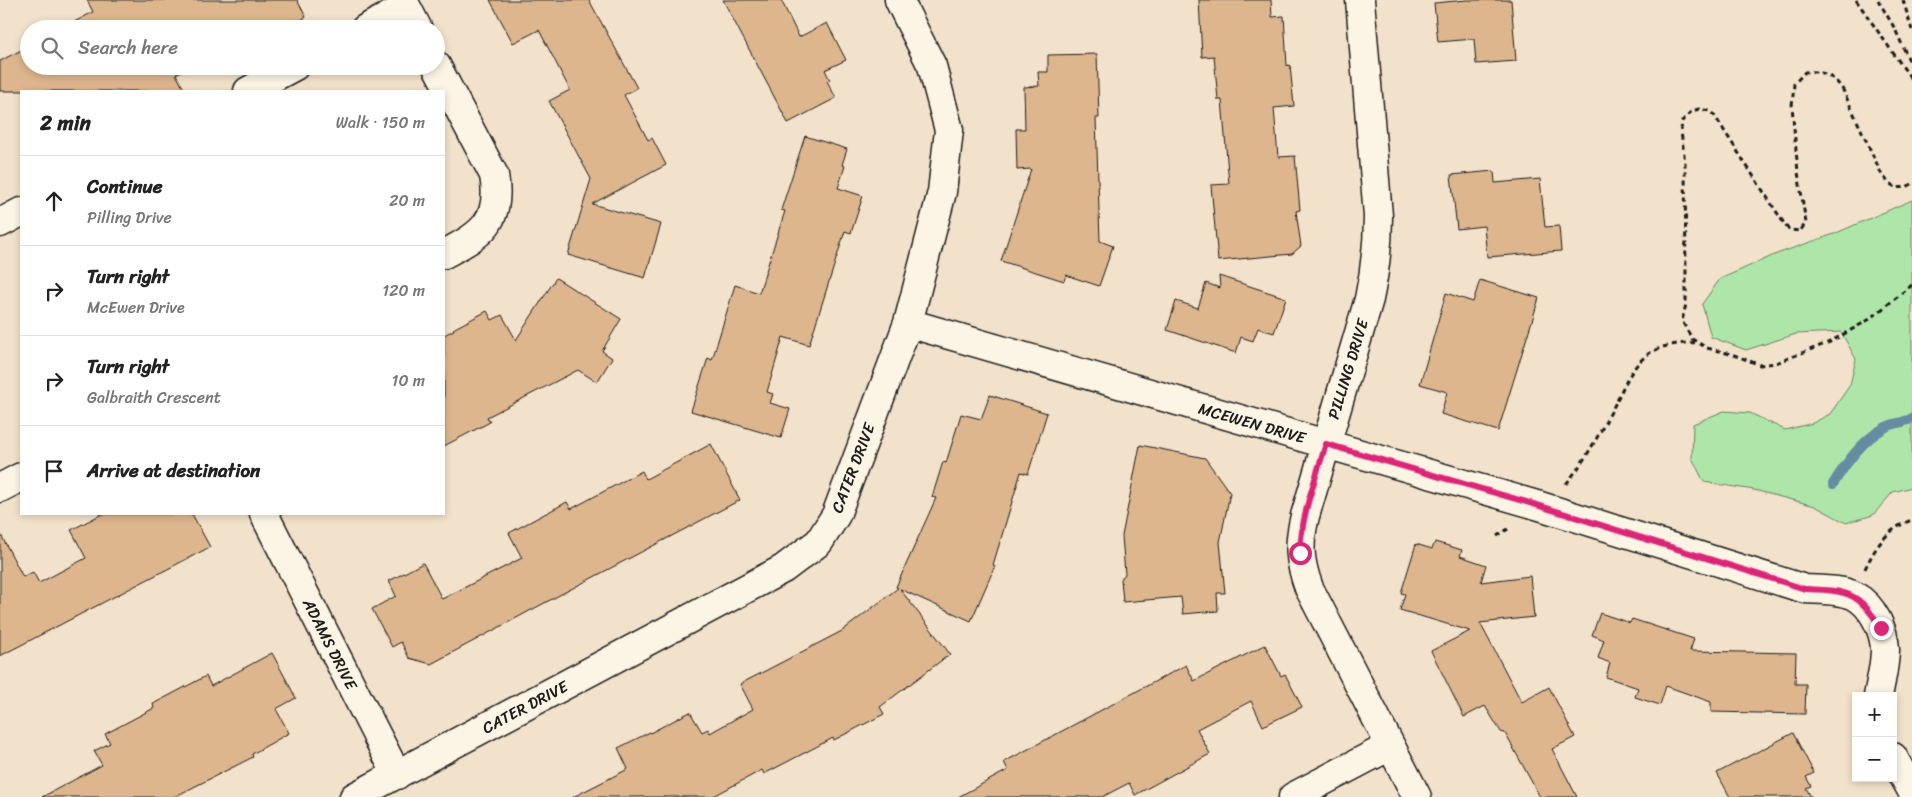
<!DOCTYPE html>
<meta charset="utf-8">
<style>
body{margin:0;font-family:Sriracha,sans-serif;background:#f6f6f6;color:#222}
.controls{position:absolute;right:15px;bottom:15px;display:grid;overflow:hidden;border-radius:0px;box-shadow:0 2px 8px #0003}
.controls button{width:45px;height:45px;display:grid;place-items:center;padding:0;border:0;border-bottom:1px solid #e0e0e0;background:#fff;color:#222;font:25px sans-serif}
.stop{position:absolute;width:15px;height:15px;margin:-11px;border:4px solid #db2777;border-radius:50%;background:#fff}
.stop.end{background:#db2777;border-color:#fff;box-shadow:0 1px 5px #0008}
.list{margin:0;padding:0;list-style:none}
h2{display:flex;justify-content:space-between;align-items:center;height:65px;margin:0;padding:0 20px;font-size:21px}
h2 small{font-size:16px;font-weight:400;color:#767676}
.list li{display:grid;grid-template-columns:32px 1fr auto;gap:15px;align-items:center;box-sizing:border-box;height:90px;padding:0 20px;border-top:1px solid #e0e0e0}
.list b{display:block;font-size:19px;white-space:nowrap}
.list p{margin:0;font-size:16px;white-space:nowrap;color:#767676}
.list em{font-size:16px;font-style:normal;color:#767676}
.icon{flex:none;width:28px;height:28px;fill:none;stroke:currentColor;stroke-width:2;stroke-linecap:round;stroke-linejoin:round}
.map{position:relative;flex:none;width:1912px;height:797px;overflow:hidden}
.search{position:absolute;background:#fff;box-shadow:0 2px 8px #0003;left:20px;top:20px;width:425px;height:55px;display:flex;align-items:center;gap:12px;box-sizing:border-box;padding:0 18px;border-radius:28px;color:#767676;font-size:19px}
.panel{position:absolute;background:#fff;box-shadow:0 2px 8px #0003;left:20px;top:90px;width:425px;height:425px;border-radius:0px}
.map>svg:first-child{display:block}
.green{fill:#aee6a9;stroke:#658162}
.lines{fill:none;stroke-linecap:round;stroke-linejoin:round}
.stream{stroke:#668ca1;stroke-width:10}
.building{fill:#ddb68e;stroke:#1c1c1c}
.minor-casing{stroke:#1c1c1c;stroke-width:31}
.path{stroke:#1c1c1c;stroke-width:3;stroke-dasharray:5 4;stroke-linecap:butt}
.minor{stroke:#fcf5e5;stroke-width:28}
.route{stroke:#db2777;stroke-width:6}
.labels{text-anchor:middle;dominant-baseline:central;stroke-width:5;stroke-linejoin:round;paint-order:stroke}
.street-label{font-size:16px;fill:#1c1c1c;stroke:#fcf5e5}
</style>
<div class="map">
<svg width="1912" height="797" viewBox="0 0 1912 797">
<rect width="100%" height="100%" fill="#f3e2cb"/>
<filter id="ink" filterUnits="userSpaceOnUse"><feTurbulence type="fractalNoise" baseFrequency=".02" numOctaves="2"/><feDisplacementMap in="SourceGraphic" scale="10" xChannelSelector="R" yChannelSelector="G"/><feConvolveMatrix kernelMatrix="1 2 1 2 8 2 1 2 1" color-interpolation-filters="sRGB"/></filter>
<g filter="url(#ink)">
<path class="green" d="M1912,200V487L1893,492L1873,515L1846,523L1815,506L1754,490L1704,482L1692,458L1693,424L1724,411L1750,413L1785,430L1813,423L1830,414L1850,385L1856,359L1841,332L1796,334L1746,350L1711,337L1702,304L1720,279L1779,253L1834,234Z"/>
<g class="lines">
<path class="stream" d="M1833,484C1847,462 1862,440 1886,427C1894,423 1904,423 1912,418"/>
</g>
<path class="building" d="M87,0H297L306,17L285,29H61L93,12Z
M490,0H589L637,88L624,95L648,140L652,138L666,165L592,204L661,224L645,278L568,255L591,179L549,101L570,90L539,30L513,43Z
M723,0H781L799,37L827,23L846,60L825,70L830,80L827,81L836,98L788,123Z
M1199,0H1271L1272,17L1284,16L1287,66L1290,65L1294,106L1274,108L1278,157L1295,156L1300,210L1296,211L1301,246L1292,254L1218,261L1211,185L1229,184L1222,100H1218L1214,56L1202,57Z
M1467,0H1511L1516,61L1476,64L1474,39L1438,42L1434,3Z
M29,46V66H191L176,74L185,91H0V61Z
M1097,54L1099,118H1096L1100,241L1113,246L1099,286L1066,275L1064,281L1001,261L1031,169L1017,170L1016,129H1025L1024,87L1039,86L1038,72H1048V55Z
M805,136L847,149L842,165L845,166L838,188L863,196L851,233L845,231L809,345L783,337L767,392L773,394L770,403L790,409L781,438L691,411L708,358L712,360L735,285L759,293L785,211L781,210Z
M1494,171L1495,183L1540,179L1545,227L1559,226L1561,251L1487,257L1484,226L1457,229L1451,175Z
M1219,276L1286,298L1274,333L1258,328L1253,341L1241,337L1236,353L1167,330L1176,301L1198,308L1206,283L1220,288Z
M556,278L621,319L602,351L612,358L597,382L578,370L487,417L490,422L444,446V335L454,330L453,329L487,311L492,320L502,315L516,340Z
M1480,280L1539,298L1498,431L1441,414L1447,392L1420,384L1446,293L1473,302Z
M990,395L1047,413L1028,474L1021,472L993,565L995,566L971,621L900,589L950,654L880,707L884,714L834,740L833,738L764,774L762,770L712,797H573L628,769L618,748L650,732V733L690,712L702,732L708,729L710,733L753,709L740,684L842,631L898,588L896,587L936,498L932,497L943,462L946,463L961,414L981,419Z
M711,444L740,500L535,608L431,664L409,658L401,642L392,647L372,609L396,596L389,581L423,563L442,599L522,558L509,533L567,502L571,509L642,471L646,479Z
M1140,445L1205,458L1230,493L1220,542L1225,593H1217L1218,611L1183,614L1181,597L1123,602L1121,579L1125,574L1122,536Z
M102,514H192L210,547L0,656V533L23,577L33,572L39,583L86,558L71,530Z
M1435,542L1462,550L1460,556L1486,565L1481,582L1530,576L1534,617L1480,623L1520,699L1522,702L1549,687L1575,737L1552,749L1577,797H1540L1505,733L1501,732L1485,706L1464,717L1431,651L1470,631L1400,610L1405,594L1401,593L1416,544L1432,549Z
M1600,613L1630,623L1632,619L1694,639L1690,651L1796,653L1795,684H1806L1805,714L1711,712V702L1666,686L1660,705L1635,697L1638,688L1606,677L1610,663L1598,658L1604,640L1592,635Z
M1265,645L1281,676L1285,674L1302,707L1263,726L1251,701L1197,729L1210,754L1135,795L1129,783L1102,797H958L1008,770L1004,762L1186,665L1194,681Z
M272,653L296,698L276,709L289,733L252,754L253,757L174,797H42L102,765L94,751L110,743L105,734L154,708L153,704L206,676L211,686Z
M1793,733L1814,773L1806,777L1811,786L1806,788L1811,797H1730L1717,773Z"/>
<g class="lines">
<defs>
<path id="minor" d="M403,0L418,29
M1360,0L1378,216C1378,245 1375,271 1369,299L1305,516C1298,544 1299,561 1309,588L1417,797
M365,29L406,7
M436,65L494,175C502,222 482,234 444,254
M248,91L295,66
M0,223L21,212
M908,323L1540,506L1805,589C1821,590 1841,589 1855,596C1873,606 1884,630 1885,649C1885,664 1881,681 1878,696
M0,488L21,477
M264,514L397,775
M1893,757L1912,791
M354,797L783,569L819,542L836,515L908,323L942,192L949,130L932,66L899,0
M1293,797L1390,746"/>
</defs>
<use href="#minor" class="minor-casing"/>
<path class="path" d="M1856,0L1912,80
M1878,0L1895,29L1912,67
M1903,0L1912,30
M1912,184C1897,192 1890,186 1881,173L1843,90C1834,76 1822,70 1805,72L1794,84L1792,106L1798,172L1806,223L1800,231L1789,230L1785,225L1714,115L1709,111L1699,109L1692,111L1682,121L1681,131L1685,163L1686,279V304L1682,321L1692,339L1707,348L1734,355L1760,365L1776,363L1830,342L1870,319L1912,285
M1566,484C1585,461 1598,436 1612,410C1622,391 1630,368 1647,355C1660,345 1682,342 1698,343
M1497,536L1508,529
M1865,569C1875,547 1888,528 1912,520"/>
<use href="#minor" class="minor"/>
</g>
</g>
<g class="lines" filter="url(#ink)">
<path class="route" d="M1300,553C1301,516 1315,480 1326,444L1540,506L1805,589C1847,591 1858,591 1881,628"/>
</g>
<g class="labels">
<g class="street-label">
<text transform="translate(1348 369) rotate(-73)">PILLING DRIVE</text>
<text transform="translate(1252 423) rotate(16)">MCEWEN DRIVE</text>
<text transform="translate(853 468) rotate(-69)">CATER DRIVE</text>
<text transform="translate(330 644) rotate(63)">ADAMS DRIVE</text>
<text transform="translate(525 707) rotate(-28)">CATER DRIVE</text>
</g>
</g>
</svg>
<div class="controls">
<button>+</button>
<button>−</button>
</div>
<div class="stop" style="left:1300px;top:553px"></div>
<div class="stop end" style="left:1881px;top:628px"></div>
<div class="search"><svg class="icon" aria-label="search" viewBox="0 0 24 24"><circle cx="10" cy="10" r="6"/><path d="M15 15l6 6"/></svg>Search here</div>
<section class="panel">
<h2>2 min<small>Walk · 150 m</small></h2>
<ul class="list">
<li><svg class="icon" aria-label="ahead" viewBox="0 0 24 24"><path d="M12 20V5M6 11l6-6 6 6"/></svg><div><b>Continue</b><p>Pilling Drive</p></div><em>20 m</em></li>
<li><svg class="icon" aria-label="right" viewBox="0 0 24 24"><path d="M7 20v-9h11M14 6l5 5-5 5"/></svg><div><b>Turn right</b><p>McEwen Drive</p></div><em>120 m</em></li>
<li><svg class="icon" aria-label="right" viewBox="0 0 24 24"><path d="M7 20v-9h11M14 6l5 5-5 5"/></svg><div><b>Turn right</b><p>Galbraith Crescent</p></div><em>10 m</em></li>
<li><svg class="icon" aria-label="arrive" viewBox="0 0 24 24"><path d="M6 21V4h12l-3 4 3 4H6"/></svg><div><b>Arrive at destination</b></div></li>
</ul>
</section>
</div>
